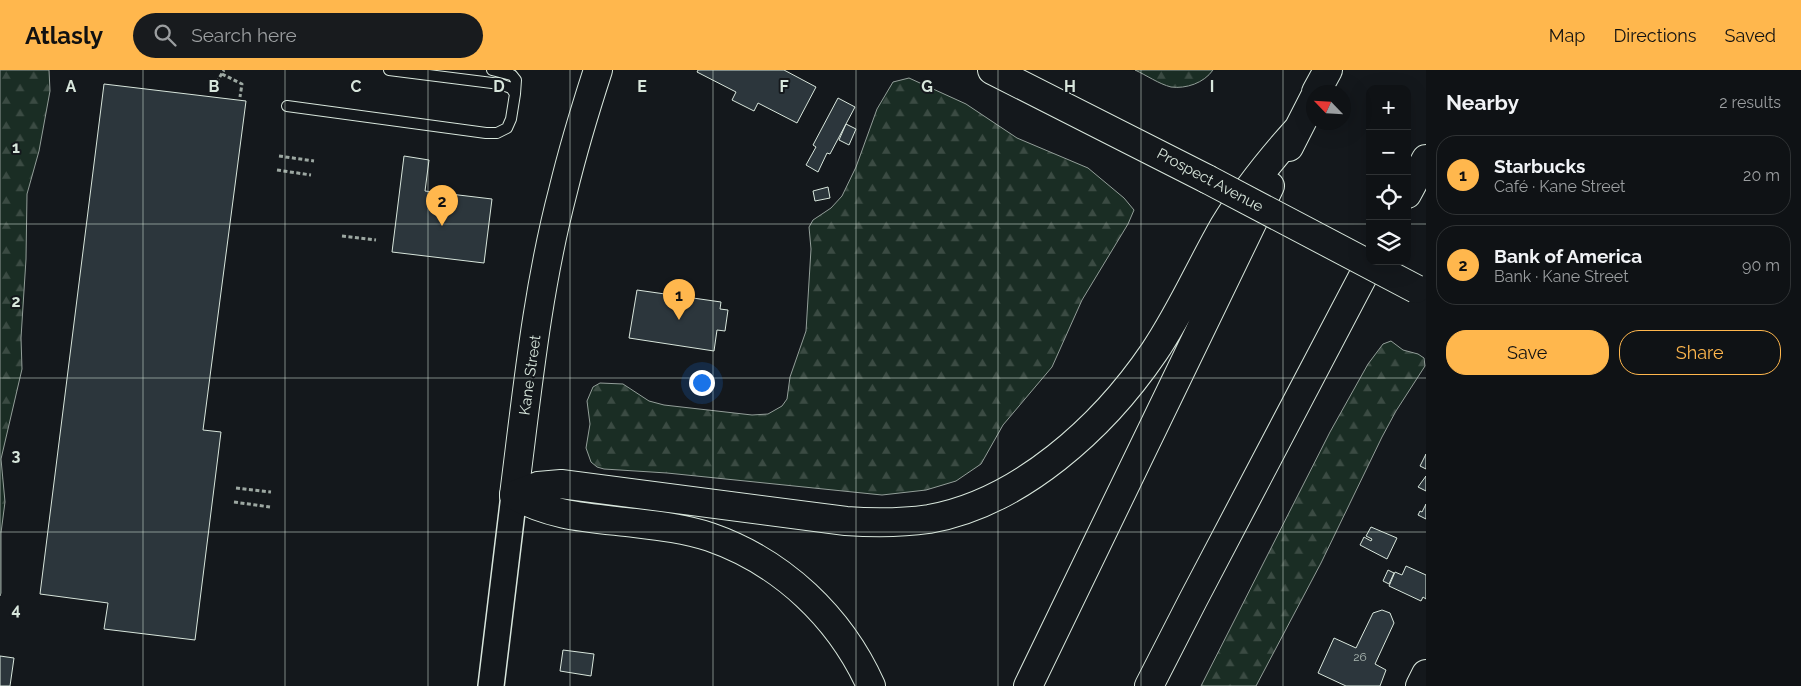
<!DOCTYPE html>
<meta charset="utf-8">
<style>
body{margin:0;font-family:Raleway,sans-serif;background:#181b1e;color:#f1f3f6}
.controls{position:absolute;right:15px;top:15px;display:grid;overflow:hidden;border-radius:10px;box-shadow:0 5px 20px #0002}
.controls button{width:45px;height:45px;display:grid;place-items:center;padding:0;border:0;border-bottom:1px solid #2f3234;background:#0f1215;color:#f1f3f6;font:25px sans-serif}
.compass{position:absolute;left:1306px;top:15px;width:45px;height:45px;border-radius:50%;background:#0f1215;box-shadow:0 5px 20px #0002;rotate:295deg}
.you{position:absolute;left:701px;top:312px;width:18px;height:18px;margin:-12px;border:4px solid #fff;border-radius:50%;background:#1a73e8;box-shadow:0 0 0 8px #1a73e833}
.badge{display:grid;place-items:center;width:32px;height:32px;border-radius:50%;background:#ffb74d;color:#111;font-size:16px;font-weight:700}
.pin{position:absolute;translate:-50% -41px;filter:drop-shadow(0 1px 2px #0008)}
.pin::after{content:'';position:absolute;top:26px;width:18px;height:15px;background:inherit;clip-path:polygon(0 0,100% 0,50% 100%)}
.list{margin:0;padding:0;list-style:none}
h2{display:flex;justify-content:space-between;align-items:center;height:65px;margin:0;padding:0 20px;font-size:21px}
h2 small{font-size:16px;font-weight:400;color:#9b9ea0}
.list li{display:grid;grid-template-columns:32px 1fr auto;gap:15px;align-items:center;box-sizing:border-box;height:80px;margin:0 10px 10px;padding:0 10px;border:1px solid #2f3234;border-radius:20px}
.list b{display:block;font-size:19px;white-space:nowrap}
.list p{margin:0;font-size:16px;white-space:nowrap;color:#9b9ea0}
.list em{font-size:16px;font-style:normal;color:#9b9ea0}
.actions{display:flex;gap:10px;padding:15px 20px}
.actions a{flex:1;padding:11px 0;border:1px solid #ffb74d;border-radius:20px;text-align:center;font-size:18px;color:#ffb74d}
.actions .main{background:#ffb74d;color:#111}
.icon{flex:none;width:28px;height:28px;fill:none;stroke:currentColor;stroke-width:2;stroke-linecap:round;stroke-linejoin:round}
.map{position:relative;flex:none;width:1426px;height:616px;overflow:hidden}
header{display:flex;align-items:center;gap:30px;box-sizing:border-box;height:70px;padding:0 25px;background:#ffb74d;color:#111}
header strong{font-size:24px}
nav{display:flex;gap:28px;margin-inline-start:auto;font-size:18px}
.search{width:350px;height:45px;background:#181b1e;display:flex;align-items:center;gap:12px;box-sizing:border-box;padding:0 18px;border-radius:28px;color:#9b9ea0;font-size:19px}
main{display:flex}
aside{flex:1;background:#0f1215}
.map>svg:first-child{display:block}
.forest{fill:url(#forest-firs);stroke:#939e99}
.building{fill:#2c363c;stroke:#d8e6dc}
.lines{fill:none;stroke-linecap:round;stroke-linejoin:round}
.service-casing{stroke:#d8e6dc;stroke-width:12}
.tertiary-casing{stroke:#d8e6dc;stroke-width:28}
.secondary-casing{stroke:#d8e6dc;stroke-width:30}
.motorway-casing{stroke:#d8e6dc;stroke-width:30}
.path{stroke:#9da8a2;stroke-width:3;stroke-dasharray:4 2.5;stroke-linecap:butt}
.service{stroke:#14181c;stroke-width:10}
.tertiary{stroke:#14181c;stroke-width:25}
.secondary{stroke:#14181c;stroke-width:28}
.motorway{stroke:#14181c;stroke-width:28}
.secondary-bridge-casing{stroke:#d8e6dc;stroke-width:30;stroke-linecap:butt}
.secondary-bridge{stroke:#14181c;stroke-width:28}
.grid{fill:none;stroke:#d8e6dc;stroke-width:1;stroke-opacity:0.55}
.labels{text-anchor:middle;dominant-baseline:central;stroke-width:4;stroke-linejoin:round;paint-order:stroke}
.number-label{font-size:12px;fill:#adbab4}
.street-label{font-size:15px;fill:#d8e6dc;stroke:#14181c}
.grid-label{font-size:16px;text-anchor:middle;font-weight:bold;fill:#d8e6dc;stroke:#14181c;stroke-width:4;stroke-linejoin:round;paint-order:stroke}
</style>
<header>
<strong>Atlasly</strong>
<div class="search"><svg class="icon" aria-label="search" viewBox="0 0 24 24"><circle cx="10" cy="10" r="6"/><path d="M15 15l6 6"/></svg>Search here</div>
<nav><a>Map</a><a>Directions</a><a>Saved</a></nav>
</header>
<main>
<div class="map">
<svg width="1426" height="616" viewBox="0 0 1426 616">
<defs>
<pattern id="forest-firs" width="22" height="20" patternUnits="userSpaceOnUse" patternTransform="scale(1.25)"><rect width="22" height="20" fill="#1a2d24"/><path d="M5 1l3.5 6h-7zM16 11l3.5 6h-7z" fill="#3b4b43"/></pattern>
</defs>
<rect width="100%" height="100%" fill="#14181c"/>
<path class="forest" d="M0,0H49L50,21L39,81L27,124L26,189L21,268L22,299L1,389L5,432L1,463V523L0,526Z
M1135,0H1213C1204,13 1186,19 1171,17C1159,14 1146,5 1135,0Z
M909,8L966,34L1017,68L1088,98L1124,128L1134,140L1128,154L1082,230L1052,297L1003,355L981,394L956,411L926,420L882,425L667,403L604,399L597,397L591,392L586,378L590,354L587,331L593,317L600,313L623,314L649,331L664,335L752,345L768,344L782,336L787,329L790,307L806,261L811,179L809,157L813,150L831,138L842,126L856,97L877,39L893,12Z
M1391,271L1403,280L1418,284L1424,288L1425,296L1396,341L1382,367L1321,493L1256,616H1201L1330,362L1368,294L1383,274Z"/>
<path class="building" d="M698,0H784L816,17L797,53L758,33L754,41L732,30L736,22L697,2Z
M104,14L246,31L203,360L221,362L195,570L104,559L108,533L40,524Z
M838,28L855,37L830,84L827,83L818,102L806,95L816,77L813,75Z
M846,54L856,59L849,75L839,70Z
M404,86L429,90L425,121L492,129L484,193L392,182Z
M828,117L830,128L815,131L813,121Z
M637,220L721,232L720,239L728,240L725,261L717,260L714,281L629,268Z
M1426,384V399L1420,396Z
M1426,406V421L1418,417Z
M1426,434V449L1418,445L1420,441L1422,442Z
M1371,457L1397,468L1387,489L1360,475L1364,467L1371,471L1372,469L1366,466Z
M1406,496L1426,505V529L1423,527L1421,531L1389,516L1395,502L1402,505Z
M1388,500L1394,503L1389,514L1383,511Z
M1382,540L1390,543L1394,553L1375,594L1386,600L1380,616H1346L1318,603L1334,568L1356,578L1373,543Z
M563,580L594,584L591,606L560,601Z
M0,586L14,588L10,616H0Z"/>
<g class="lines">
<defs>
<path id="service" d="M492,0L512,5L516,10L515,24
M287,36L486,63H497L507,58L511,49L515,24L511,18L500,14L389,0"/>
<path id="tertiary" d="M491,616L514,425"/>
<path id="secondary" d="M992,0L1207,109
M514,425C527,323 537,220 563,121C573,80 585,40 598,0
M1420,616L1426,604"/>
<path id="motorway" d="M1316,22L1328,0
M1289,77L1314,28
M1407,124L1426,89
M514,425L538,416L561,414L846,451C873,453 901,453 929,449C1020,433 1103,357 1154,282C1181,242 1200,198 1224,156C1245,121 1270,90 1297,60
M514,425C551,447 593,448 635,453C661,456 686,459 710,467C782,492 840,547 871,616
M1028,616L1270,116
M1149,616L1193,530L1371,191"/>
</defs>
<use href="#service" class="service-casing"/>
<use href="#tertiary" class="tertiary-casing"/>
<use href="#secondary" class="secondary-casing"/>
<use href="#motorway" class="motorway-casing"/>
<path class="path" d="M222,4L242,14L240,27
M213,18L224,0
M279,86L314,91
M277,100L311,105
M342,166L376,170
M236,418L271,422
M234,432L270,437"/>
<use href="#service" class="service"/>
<use href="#tertiary" class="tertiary"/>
<use href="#secondary" class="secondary"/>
<use href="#motorway" class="motorway"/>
<defs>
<path id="secondary-bridge" d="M1207,109L1416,219"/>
</defs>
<use href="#secondary-bridge" class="secondary-bridge-casing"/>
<use href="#secondary-bridge" class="secondary-bridge"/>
</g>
<path class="grid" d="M143,0V616M285,0V616M428,0V616M570,0V616M713,0V616M856,0V616M998,0V616M1141,0V616M1283,0V616M0,154H1370M1407,154H1426M0,308H1426M0,462H1426"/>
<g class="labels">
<g class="number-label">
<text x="1360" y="587">26</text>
</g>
<g class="street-label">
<text transform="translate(1210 110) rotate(28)">Prospect Avenue</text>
<text transform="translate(530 305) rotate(-82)">Kane Street</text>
</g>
</g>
<g class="grid-label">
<text x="71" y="22">A</text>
<text x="214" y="22">B</text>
<text x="356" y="22">C</text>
<text x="499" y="22">D</text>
<text x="642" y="22">E</text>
<text x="784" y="22">F</text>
<text x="927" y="22">G</text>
<text x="1070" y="22">H</text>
<text x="1212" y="22">I</text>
<text x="16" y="83">1</text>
<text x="16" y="237">2</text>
<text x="16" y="391">3</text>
<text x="16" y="545">4</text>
</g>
</svg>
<div class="controls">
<button>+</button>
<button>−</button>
<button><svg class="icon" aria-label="locate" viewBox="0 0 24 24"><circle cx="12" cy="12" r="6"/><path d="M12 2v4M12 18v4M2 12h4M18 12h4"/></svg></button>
<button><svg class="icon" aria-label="layers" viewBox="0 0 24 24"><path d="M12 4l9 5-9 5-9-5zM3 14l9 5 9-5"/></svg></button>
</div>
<svg class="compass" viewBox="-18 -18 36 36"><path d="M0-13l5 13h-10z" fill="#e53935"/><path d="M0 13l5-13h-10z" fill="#9b9ea0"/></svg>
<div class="you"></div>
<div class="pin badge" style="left:679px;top:250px">1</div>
<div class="pin badge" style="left:442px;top:156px">2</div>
</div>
<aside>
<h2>Nearby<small>2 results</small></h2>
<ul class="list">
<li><span class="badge">1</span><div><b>Starbucks</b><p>Café · Kane Street</p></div><em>20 m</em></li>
<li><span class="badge">2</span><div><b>Bank of America</b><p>Bank · Kane Street</p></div><em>90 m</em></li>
</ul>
<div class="actions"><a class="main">Save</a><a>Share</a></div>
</aside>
</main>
